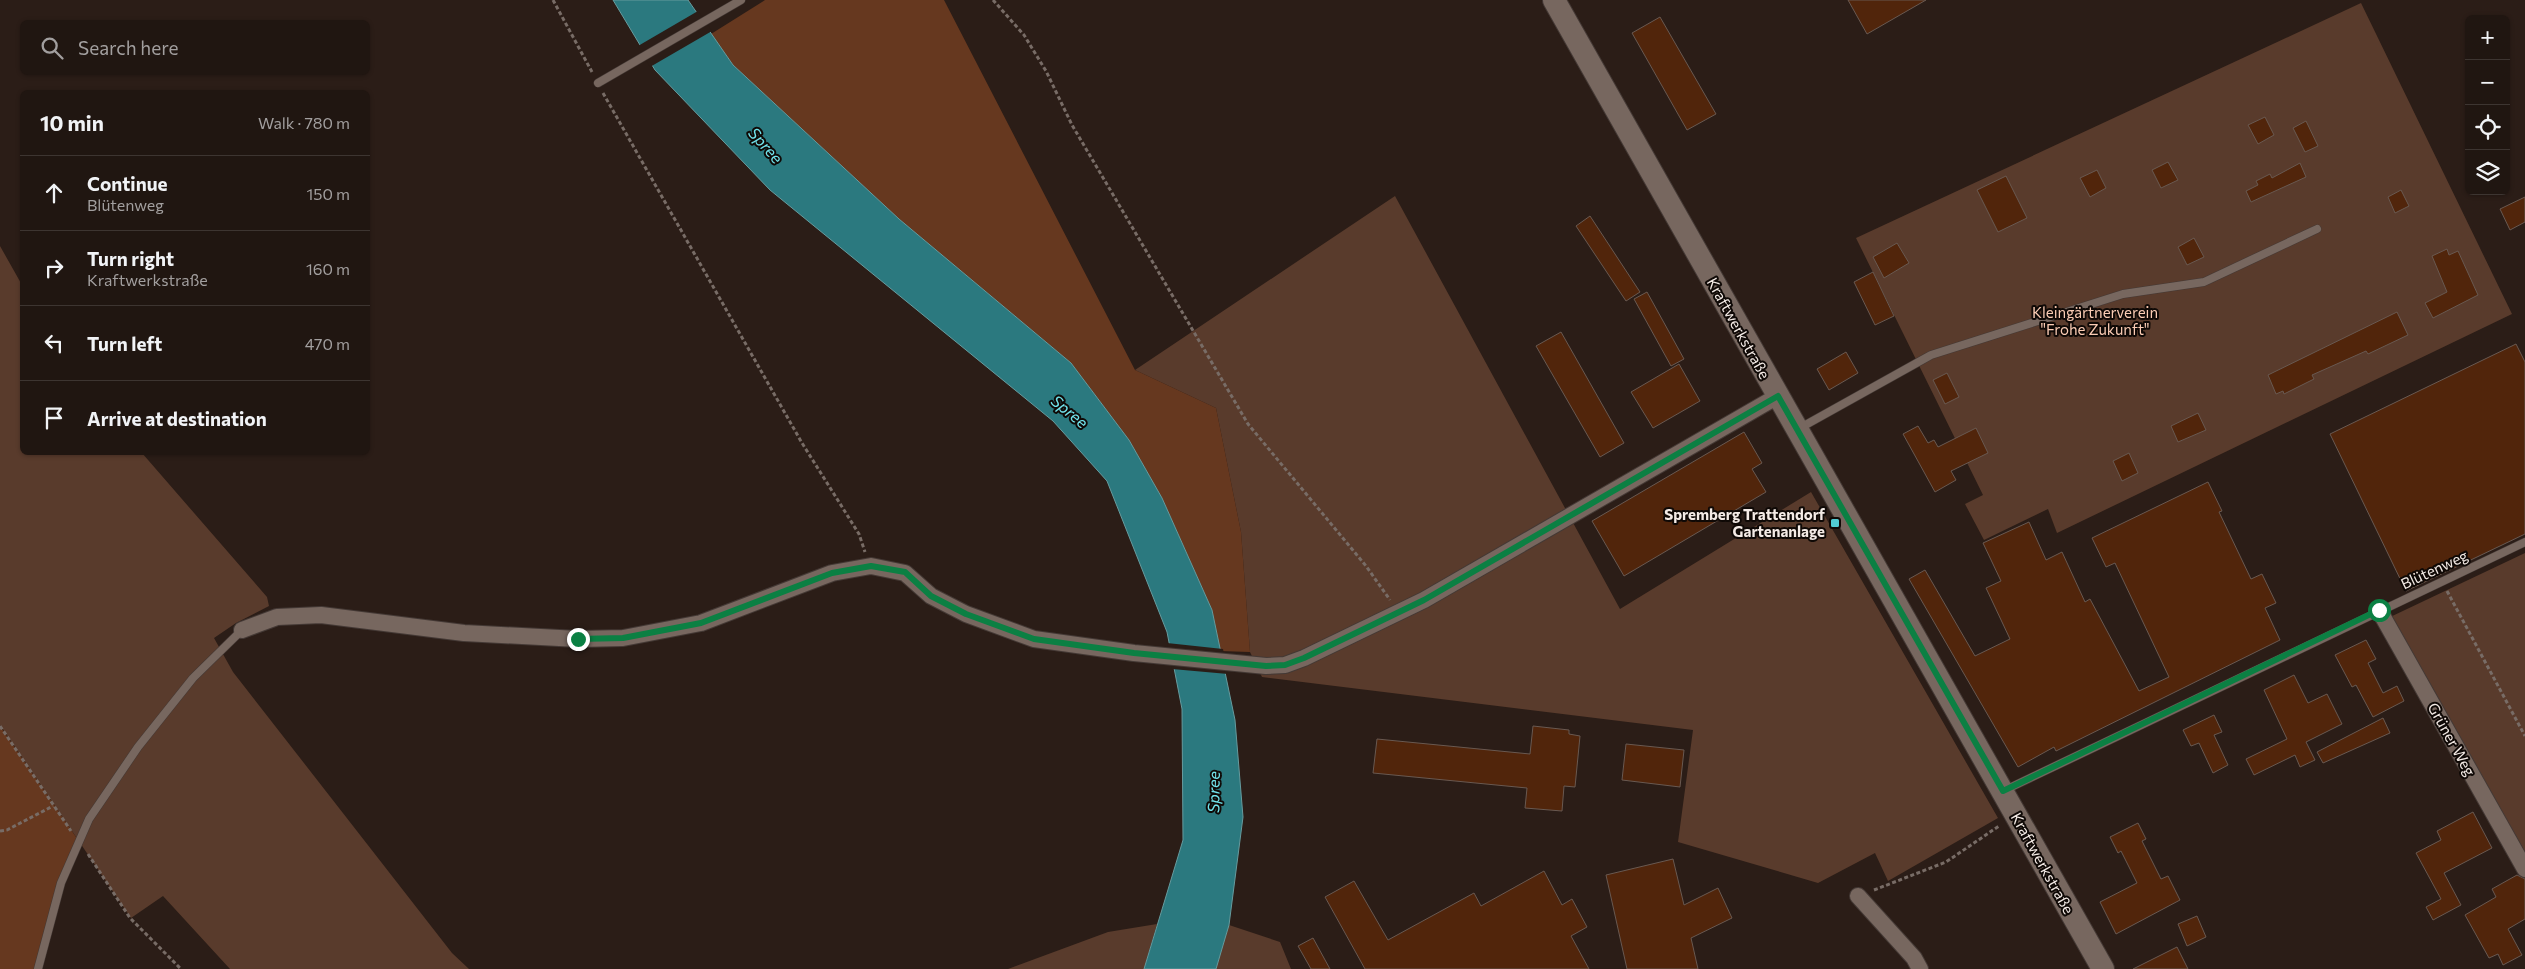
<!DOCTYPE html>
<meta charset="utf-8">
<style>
body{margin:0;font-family:Commissioner,sans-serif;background:#281f1a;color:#f1f3f6}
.controls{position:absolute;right:15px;top:15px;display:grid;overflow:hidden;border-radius:8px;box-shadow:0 1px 4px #0004}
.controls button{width:45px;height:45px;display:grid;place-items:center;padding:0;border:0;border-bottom:1px solid #3d3531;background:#201611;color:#f1f3f6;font:25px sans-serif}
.stop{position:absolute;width:15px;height:15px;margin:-11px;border:4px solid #0b8043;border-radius:50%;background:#fff}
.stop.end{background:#0b8043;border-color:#fff;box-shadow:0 1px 5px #0008}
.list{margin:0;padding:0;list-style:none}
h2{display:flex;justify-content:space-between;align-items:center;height:65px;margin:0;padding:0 20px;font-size:21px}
h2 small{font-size:16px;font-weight:400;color:#a29f9f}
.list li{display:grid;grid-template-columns:32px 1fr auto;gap:15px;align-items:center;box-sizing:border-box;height:75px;padding:0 20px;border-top:1px solid #3d3531}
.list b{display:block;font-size:19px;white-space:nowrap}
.list p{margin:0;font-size:16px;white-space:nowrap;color:#a29f9f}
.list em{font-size:16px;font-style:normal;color:#a29f9f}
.icon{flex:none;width:28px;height:28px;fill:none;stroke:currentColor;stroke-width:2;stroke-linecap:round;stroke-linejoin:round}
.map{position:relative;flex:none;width:2525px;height:969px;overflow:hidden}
.search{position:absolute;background:#201611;box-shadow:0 1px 4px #0004;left:20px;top:20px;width:350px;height:55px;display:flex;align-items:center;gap:12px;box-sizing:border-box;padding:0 18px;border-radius:8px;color:#a29f9f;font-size:19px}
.panel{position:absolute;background:#201611;box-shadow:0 1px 4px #0004;left:20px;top:90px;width:350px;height:365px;border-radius:8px}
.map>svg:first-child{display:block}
.green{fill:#593b2c}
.forest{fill:#66381f}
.water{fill:#2b797f;stroke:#679b9e}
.pier{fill:#2b1d17}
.building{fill:#51250b;stroke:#695951}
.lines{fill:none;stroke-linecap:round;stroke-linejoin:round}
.service-casing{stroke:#443935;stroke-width:9}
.minor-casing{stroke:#443935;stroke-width:18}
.secondary-casing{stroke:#443935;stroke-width:24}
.path{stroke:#786c66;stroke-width:3;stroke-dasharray:4 2.5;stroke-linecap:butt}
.service{stroke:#77675f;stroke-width:8}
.minor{stroke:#77675f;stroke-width:16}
.secondary{stroke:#77675f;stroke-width:22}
.route{stroke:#0b8043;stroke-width:6}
.poi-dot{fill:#51ccd4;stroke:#0f0906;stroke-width:2}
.labels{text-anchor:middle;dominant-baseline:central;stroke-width:4;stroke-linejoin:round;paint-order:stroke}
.park-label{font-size:15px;fill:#fccdb5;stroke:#0f0906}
.street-label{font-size:15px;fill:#f4ebe6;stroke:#0f0906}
.poi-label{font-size:15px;font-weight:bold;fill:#f4ebe6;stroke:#0f0906;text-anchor:end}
.water-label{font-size:16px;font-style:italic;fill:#72e4ec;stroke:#0f0906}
</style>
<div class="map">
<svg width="2525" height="969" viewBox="0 0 2525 969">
<rect width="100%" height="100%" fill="#2b1d17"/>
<path class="green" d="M2361,3L2512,314L2057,533L2048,509L1984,540L1965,504L1983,495L1856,238Z
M1395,196L1620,609L1811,492L1998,818L1888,881L1875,853L1818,883L1678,842L1693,730L1262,677L1250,652L1241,532L1216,408L1135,370Z
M0,246L22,285V452L142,453L267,597L269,606L236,623L214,638L233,672L452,953L469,969H230L163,896L131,918L0,725Z
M2525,553V859L2386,619Z
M1157,924L1144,969H1008L1108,932Z
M1229,925L1280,942L1291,969H1216Z"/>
<path class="forest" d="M765,0H944L1135,370L1216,408L1241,532L1250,652L1220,651L1212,610L1162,498L1129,440L1071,363L899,219L733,65L711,34Z
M0,726L78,840L38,969H0Z"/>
<path class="water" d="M613,0H688L733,65L899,219L1071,363L1129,440L1162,498L1212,610L1235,720L1243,817L1229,925L1216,969H1144L1183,840L1182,709L1167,632L1107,481L1053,421L770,190L655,70Z"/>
<path class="pier" d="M698,11L712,31L650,67L638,46Z
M1167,643L1223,649L1228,674L1172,669Z"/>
<path class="building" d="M1848,0H1926L1867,34Z
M1660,17L1716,114L1687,130L1632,33Z
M2265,117L2274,135L2258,144L2248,125Z
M2306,121L2318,146L2305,152L2293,128Z
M2168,162L2178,180L2161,188L2152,170Z
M2300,163L2306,177L2251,202L2246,191L2258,185L2256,181L2270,174L2272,178Z
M2097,170L2106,188L2090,197L2080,178Z
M2006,176L2027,218L1998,232L1977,190Z
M2401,190L2409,206L2395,213L2388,197Z
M2525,197V222L2510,230L2500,209Z
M1590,216L1640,292L1626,301L1576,226Z
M2194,238L2204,257L2187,265L2178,247Z
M1897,243L1909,263L1884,278L1873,257Z
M2447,249L2449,255L2458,251L2478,295L2433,318L2425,303L2447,292L2432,256Z
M1873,272L1894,316L1875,325L1854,282Z
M1647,292L1684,359L1671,366L1634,299Z
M2397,312L2408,335L2368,354L2366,351L2312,375L2314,379L2284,394L2283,391L2276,394L2268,375Z
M1561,332L1624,443L1600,457L1536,346Z
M2516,344L2525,362V534L2406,591L2330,434Z
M1846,352L1858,373L1829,390L1817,369Z
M1679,364L1700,401L1653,428L1631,392Z
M1947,373L1959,397L1945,404L1933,380Z
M2198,413L2206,430L2178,442L2171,426Z
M1918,426L1928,443L1934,440L1938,447L1976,428L1988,453L1951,471L1956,480L1935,492L1903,434Z
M1744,432L1762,463L1752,469L1766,492L1624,576L1592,521Z
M2129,453L2138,473L2122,481L2113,461Z
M2208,482L2222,511L2219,512L2251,579L2262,574L2276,603L2265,608L2280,640L2056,751L2054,747L2018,767L1909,579L1925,570L1975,656L2010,639L1986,588L2001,581L1983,543L2029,522L2046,560L2062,552L2085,602L2090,599L2139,691L2169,677L2115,563L2106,567L2092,538Z
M2366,640L2376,659L2368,663L2383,693L2397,686L2404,701L2373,717L2356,685L2352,687L2335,655Z
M2294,675L2308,703L2327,694L2342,724L2306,742L2315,760L2300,767L2295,755L2254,775L2246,759L2287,739L2264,690Z
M2214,715L2222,732L2214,735L2228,765L2213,773L2199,743L2191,746L2183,730Z
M2383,718L2390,733L2323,763L2317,752Z
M1533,726L1569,730V734L1580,736L1575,787L1564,786L1562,811L1525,808L1527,788L1373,773L1377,739L1530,754Z
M1626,744L1684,750L1680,787L1622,780Z
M2473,812L2492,848L2444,873L2461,905L2433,920L2426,907L2441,899L2416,853L2441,840L2437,831Z
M2138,823L2146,839L2142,841L2161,879L2168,876L2180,900L2116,934L2100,902L2137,883L2121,851L2118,853L2110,837Z
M1673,859L1684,905L1718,888L1732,918L1691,938L1698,969H1627L1606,875Z
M1544,871L1562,905L1572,899L1587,927L1571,936L1589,969H1365L1325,897L1354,881L1388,940L1474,893L1481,906Z
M2517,875L2525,879V919L2508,929L2522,955L2503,965L2498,954L2489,958L2465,915L2496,897L2492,889Z
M2197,916L2206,937L2187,946L2178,924Z
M1313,938L1330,969H1311L1298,946Z
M2177,947L2188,969H2133Z"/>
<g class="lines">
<defs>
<path id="service" d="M598,83L741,0
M1800,428L1931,355L2123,294L2204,282L2317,229
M2005,790L2525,542
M38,969L61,883L89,819L138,747L193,678L242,630"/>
<path id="minor" d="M2379,610L2525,869
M242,630L277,617L321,615L464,633L578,639L623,638L701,623L832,573L871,566L905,573L931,596L966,614L1034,639L1134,653L1266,666L1285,665L1304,658L1424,600L1778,396
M1858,896L1914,958L1920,969"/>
<path id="secondary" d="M1554,0L2103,969"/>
</defs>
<use href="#service" class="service-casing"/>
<use href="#minor" class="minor-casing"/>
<use href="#secondary" class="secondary-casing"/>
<path class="path" d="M553,0L592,72
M993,0L1024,35L1046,71L1072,125L1248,424L1366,566L1390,600
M603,93L802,443L859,534L865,552
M2447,591L2525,736
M0,726L71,831
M0,831L7,830L53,806
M88,854L130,918L181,969
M1874,890L1946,862L1999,826"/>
<use href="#service" class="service"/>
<use href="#minor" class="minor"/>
<use href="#secondary" class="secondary"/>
</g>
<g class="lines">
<path class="route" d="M578,639L623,638L701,623L832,573L871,566L905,572L931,596L966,614L1034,639L1134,653L1266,666L1285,665L1304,658L1424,600L1778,396L2003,791L2379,610"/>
</g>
<rect class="poi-dot" x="1830" y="518" width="10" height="10" rx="2.5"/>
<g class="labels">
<g class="park-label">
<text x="2095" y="312">Kleingärtnerverein<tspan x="2095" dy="17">"Frohe Zukunft"</tspan></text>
</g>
<g class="street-label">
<text transform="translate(1739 328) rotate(61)">Kraftwerkstraße</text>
<text transform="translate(2434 569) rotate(-25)">Blütenweg</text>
<text transform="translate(2452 739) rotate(61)">Grüner Weg</text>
<text transform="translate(2043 863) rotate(61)">Kraftwerkstraße</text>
</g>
<g class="poi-label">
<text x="1825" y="514">Spremberg Trattendorf<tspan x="1825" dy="17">Gartenanlage</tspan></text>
</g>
<g class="water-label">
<text transform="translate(766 145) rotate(48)">Spree</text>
<text transform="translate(1070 411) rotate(39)">Spree</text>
<text transform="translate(1213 792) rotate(-89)">Spree</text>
</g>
</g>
</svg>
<div class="controls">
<button>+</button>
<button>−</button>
<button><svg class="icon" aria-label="locate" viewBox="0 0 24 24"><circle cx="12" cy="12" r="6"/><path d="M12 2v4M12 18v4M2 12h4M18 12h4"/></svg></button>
<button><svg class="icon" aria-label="layers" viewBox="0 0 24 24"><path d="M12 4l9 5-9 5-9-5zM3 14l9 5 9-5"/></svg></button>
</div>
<div class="stop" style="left:2379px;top:610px"></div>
<div class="stop end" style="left:578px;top:639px"></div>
<div class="search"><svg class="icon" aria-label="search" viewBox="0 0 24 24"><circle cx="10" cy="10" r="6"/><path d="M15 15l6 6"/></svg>Search here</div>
<section class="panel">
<h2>10 min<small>Walk · 780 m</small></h2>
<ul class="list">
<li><svg class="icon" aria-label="ahead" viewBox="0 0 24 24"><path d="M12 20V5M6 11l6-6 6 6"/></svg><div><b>Continue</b><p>Blütenweg</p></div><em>150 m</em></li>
<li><svg class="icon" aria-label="right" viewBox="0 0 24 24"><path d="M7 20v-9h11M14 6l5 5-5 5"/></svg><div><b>Turn right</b><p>Kraftwerkstraße</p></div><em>160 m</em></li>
<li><svg class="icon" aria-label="left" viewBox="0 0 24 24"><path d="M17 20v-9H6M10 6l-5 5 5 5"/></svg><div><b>Turn left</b></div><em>470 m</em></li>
<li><svg class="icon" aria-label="arrive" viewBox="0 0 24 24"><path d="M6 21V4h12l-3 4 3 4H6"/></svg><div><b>Arrive at destination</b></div></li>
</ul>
</section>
</div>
